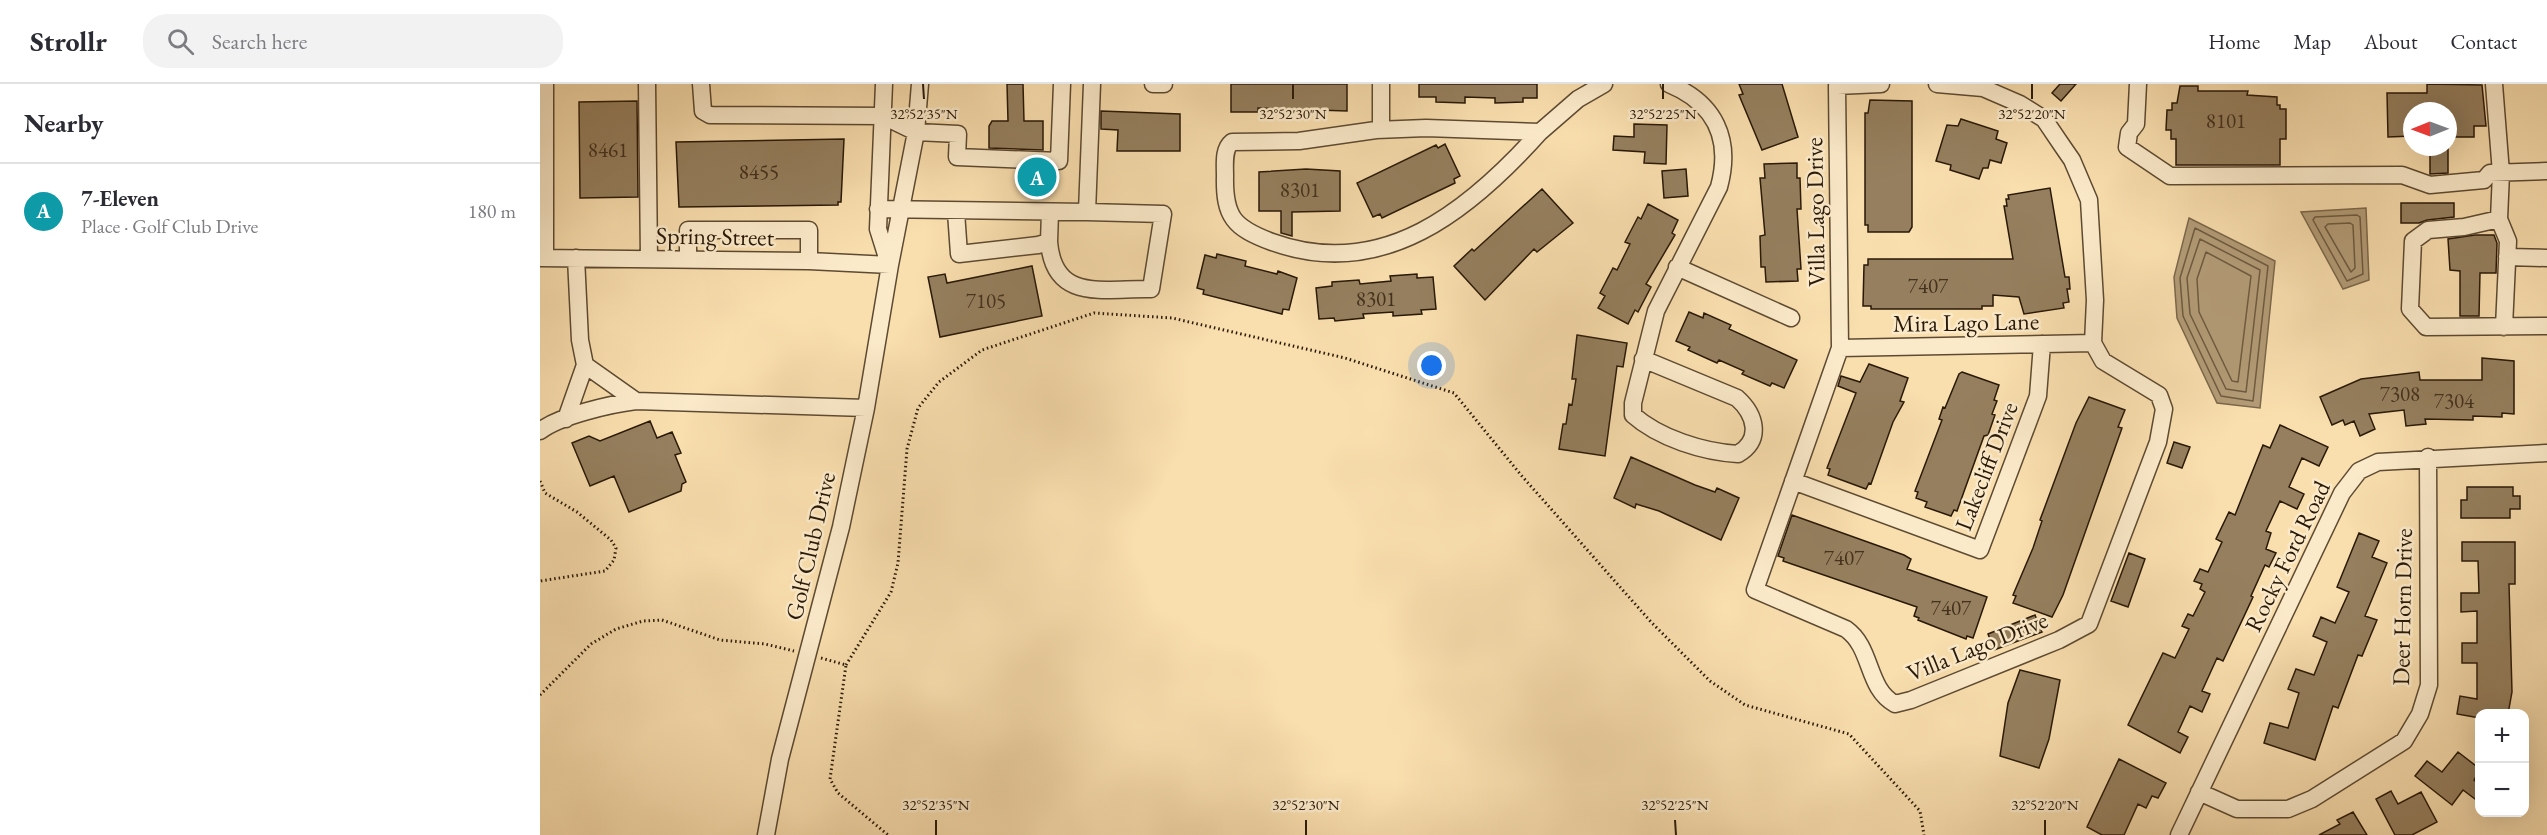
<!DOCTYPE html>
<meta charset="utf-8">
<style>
body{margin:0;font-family:"EB Garamond",serif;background:#f2f2f3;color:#2b2b33}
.controls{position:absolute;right:18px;bottom:18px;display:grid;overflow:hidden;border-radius:12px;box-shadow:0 6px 24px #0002}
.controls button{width:54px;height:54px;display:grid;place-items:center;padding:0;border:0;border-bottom:2px solid #e1e1e2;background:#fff;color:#2b2b33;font:30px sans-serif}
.compass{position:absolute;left:1863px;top:18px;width:54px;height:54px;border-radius:50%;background:#fff;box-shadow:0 6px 24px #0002;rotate:269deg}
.you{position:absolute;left:892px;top:282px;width:21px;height:21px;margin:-15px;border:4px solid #fff;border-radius:50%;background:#1a73e8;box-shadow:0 0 0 9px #1a73e833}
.badge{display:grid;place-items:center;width:39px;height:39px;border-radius:50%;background:#8f2418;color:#fff;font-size:20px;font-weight:700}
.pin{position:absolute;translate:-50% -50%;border:3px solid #fff;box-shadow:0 2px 6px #0006}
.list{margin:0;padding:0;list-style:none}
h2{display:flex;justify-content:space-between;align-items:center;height:78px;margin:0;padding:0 24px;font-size:26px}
h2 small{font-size:20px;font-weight:400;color:#7c7c81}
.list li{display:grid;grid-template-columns:39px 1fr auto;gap:18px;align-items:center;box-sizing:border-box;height:96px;padding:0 24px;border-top:2px solid #e1e1e2}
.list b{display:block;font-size:22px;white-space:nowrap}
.list p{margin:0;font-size:20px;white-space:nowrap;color:#7c7c81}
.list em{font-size:20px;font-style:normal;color:#7c7c81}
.icon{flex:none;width:33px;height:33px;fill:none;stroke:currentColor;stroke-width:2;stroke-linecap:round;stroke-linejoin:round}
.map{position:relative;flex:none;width:2007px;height:751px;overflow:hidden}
header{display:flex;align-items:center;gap:36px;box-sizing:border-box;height:84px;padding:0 30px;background:#fff;border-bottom:2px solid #e1e1e2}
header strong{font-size:28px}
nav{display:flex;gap:33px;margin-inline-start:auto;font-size:21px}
.search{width:420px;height:54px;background:#f2f2f3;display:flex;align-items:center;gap:15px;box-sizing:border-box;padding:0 21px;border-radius:24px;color:#7c7c81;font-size:22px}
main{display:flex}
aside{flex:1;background:#fff}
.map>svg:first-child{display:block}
.water{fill:#b29b76;stroke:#7b674a;stroke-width:1.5}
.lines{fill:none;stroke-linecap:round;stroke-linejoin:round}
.shore{stroke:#6e5a3f;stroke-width:1.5}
.building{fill:#957f5e;stroke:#291908;stroke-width:1.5}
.minor-casing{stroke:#5d4a32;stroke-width:19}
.path{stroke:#291908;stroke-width:3;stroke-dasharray:1.5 3;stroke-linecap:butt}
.minor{stroke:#fbeaca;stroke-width:16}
.ticks{fill:none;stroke:#291908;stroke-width:2}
.labels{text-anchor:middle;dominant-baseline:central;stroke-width:5;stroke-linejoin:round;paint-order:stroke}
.number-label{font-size:21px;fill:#44321e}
.street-label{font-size:24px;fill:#291908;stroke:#fbeaca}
.ticks-label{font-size:15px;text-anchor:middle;fill:#291908;stroke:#fbeaca;stroke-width:5;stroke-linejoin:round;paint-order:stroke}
</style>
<header>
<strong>Strollr</strong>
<div class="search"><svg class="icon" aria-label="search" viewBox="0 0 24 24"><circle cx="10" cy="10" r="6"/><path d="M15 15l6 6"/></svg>Search here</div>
<nav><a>Home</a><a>Map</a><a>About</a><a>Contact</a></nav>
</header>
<main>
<aside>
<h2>Nearby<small></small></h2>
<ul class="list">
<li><span class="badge" style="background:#0f9aa8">A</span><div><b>7-Eleven</b><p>Place · Golf Club Drive</p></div><em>180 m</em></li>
</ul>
</aside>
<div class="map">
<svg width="2007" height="751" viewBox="0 0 2007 751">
<rect width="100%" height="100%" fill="#f9deae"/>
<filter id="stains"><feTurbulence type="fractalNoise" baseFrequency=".00333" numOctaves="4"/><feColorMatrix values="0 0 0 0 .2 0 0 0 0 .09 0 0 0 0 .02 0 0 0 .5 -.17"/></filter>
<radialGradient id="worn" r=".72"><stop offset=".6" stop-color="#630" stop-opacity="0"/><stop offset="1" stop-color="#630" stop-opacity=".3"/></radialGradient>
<path class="water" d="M1826,124L1829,196L1803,205L1761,128Z
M1649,134L1735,177L1720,324L1677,319L1637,234L1634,193Z"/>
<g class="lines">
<path class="shore" d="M1817,131L1820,133L1823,190L1807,197L1773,136L1775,133Z
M1810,139L1813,141L1815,184L1811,188L1785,143L1788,140Z
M1655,144L1728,182L1713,317L1681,312L1643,232L1640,194Z
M1660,155L1720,186L1706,308L1686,305L1650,230L1647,194Z
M1666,168L1711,192L1698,298L1692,297L1659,228L1657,195Z"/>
</g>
<path class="building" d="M467,0H483L484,37H503V66L449,64V42L452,37H468Z
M691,0H807V27L718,24V28H691Z
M879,0H997V14H983V18L955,19V14L925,13V19L896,18V13H879Z
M1199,0H1242L1258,53L1222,66L1199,11L1203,10Z
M1520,0H1536L1521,17L1512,9Z
M1887,0L1942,1L1946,42H1934V53H1908V27H1872V52L1848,53L1847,9H1887Z
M1640,2H1658V7H1708L1707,11L1737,13V21H1740V25H1746V55H1740V81H1636V55H1631V46H1626L1627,26H1632V19H1637Z
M1330,16L1372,17V143L1369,148H1328V141H1325V29H1328Z
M97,17L98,113L40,114L39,18Z
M561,27L640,30V67H577L578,46L561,45Z
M1421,35L1458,47L1456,55L1467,59L1461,79L1450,76L1448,84H1443L1439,95L1410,86L1411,81L1396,77L1407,41L1418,42Z
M1094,40L1127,41L1126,80L1104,79L1105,68L1073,66L1074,52L1094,53Z
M304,55L301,118H298V121L139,123L136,58Z
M905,60L920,92L914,95L915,99L842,134L840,130L833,133L817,99L896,61L898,64Z
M1890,63H1908V89L1890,90Z
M1257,79V94H1260L1261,125H1257L1261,185H1257L1258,197L1226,198L1225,183H1221L1220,152L1225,151L1220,94H1225L1224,80Z
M766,85L800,87V127L752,128V152L741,149V127H719V88Z
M1146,85L1148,112L1124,114L1122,87Z
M484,86L511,87V100H484Z
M1510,104L1525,193H1529L1530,205H1527L1529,218L1523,219L1524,224L1484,230L1479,213L1453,211V222H1442V225H1331V222H1323L1324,181H1328V175H1473L1464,122H1467L1466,115H1469L1468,111Z
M1002,105L1033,139L997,168L994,165L945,216L914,182L932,165L934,167Z
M1861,119H1914V133L1887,136L1879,139H1861Z
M1108,120L1138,136L1132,149L1135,151L1106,200L1111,203L1098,228L1095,226L1088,240L1058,224L1065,212L1060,209L1073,184L1077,186L1090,160L1085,158L1098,133L1101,135Z
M1935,151H1954L1957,159L1956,189H1940L1939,232H1920V187L1910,186L1908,155Z
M677,170L706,177L705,182L737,190L738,187L757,194L749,226L743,225L742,230L663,210L664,206L657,204L665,171L676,174Z
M492,182L502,232L400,253L388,193L405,190L407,199Z
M877,190V194L893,193L896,225L881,226L882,230L853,232V228L823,230L824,234L795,237L794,234L779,235L776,204L792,202V198L819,196L820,200L851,197L850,192Z
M1149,228L1163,234L1164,229L1191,241L1189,245L1257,276L1244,304L1232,299L1230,302L1202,290L1204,287L1179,276L1177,279L1148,266L1150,263L1136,257Z
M1037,251L1087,259L1083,283L1077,282L1065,372L1019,365L1023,340H1026L1029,320L1032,321L1036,295H1032Z
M1942,274L1974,277V330L1962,329V333L1933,332V336L1885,335L1886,340L1866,342L1864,326L1829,330L1835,345L1820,352L1814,337L1805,341L1803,336L1792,341L1780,313L1821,295L1879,288L1880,296H1942Z
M1329,280L1368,294L1360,317L1364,318L1353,338L1331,400L1329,399L1326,405L1288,391L1290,385L1287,384L1316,309L1298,302L1301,292L1320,298Z
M1422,288L1459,301L1454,316L1457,317L1452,330L1455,331L1448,351L1444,352L1417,427L1414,426L1411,432L1385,423L1387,418L1376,414L1378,408L1375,407L1402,336L1399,335L1403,323L1405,324L1419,290Z
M1549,313L1585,326L1578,343L1582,344L1523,511L1512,533L1473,519L1476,512L1473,511L1493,464L1502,437L1500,436L1536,339Z
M110,337L117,354L132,348L141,369L135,371L146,398L142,400L141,407L89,428L74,392L50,402L32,359L49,352L60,357Z
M1740,341L1788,363L1779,382L1762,374L1749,403L1764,410L1757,425L1740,417L1726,447L1731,449L1726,465L1736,469L1729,483L1725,481L1711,512L1713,513L1683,577L1677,574L1662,607L1670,610L1662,628L1650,622L1638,648L1648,653L1640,669L1588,641L1623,569L1635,574L1649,545L1642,542L1648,530L1653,532L1665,508L1660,505L1662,500L1654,497L1660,485L1668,488L1682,458L1676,455L1689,428L1695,431L1723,361L1730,364Z
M1634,358L1650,363L1642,384L1627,379Z
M1091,373L1155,401L1175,408L1177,404L1199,414L1181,456L1119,427L1096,420L1095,424L1074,414Z
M1927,403H1973V412H1980V425H1970V434H1921V416H1927Z
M1252,431L1364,471L1371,475L1367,485L1447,513L1433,554L1427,552L1426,555L1378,536L1379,534L1374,532L1377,523L1243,477L1244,474L1238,472Z
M1819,449L1839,457L1832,473L1847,479L1825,532L1837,536L1822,572L1818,571L1798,624L1793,622L1775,676L1724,659L1730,639L1748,644L1759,609L1748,605L1756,585L1774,591L1787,558L1773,552L1781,533L1795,539L1809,508L1797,503Z
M1922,458H1975V500H1969L1972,608L1968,630H1940V634L1917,630L1920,612L1937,615V579H1922V559H1937V527L1921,528V509H1939L1938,477H1922Z
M1589,469L1605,475L1588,523L1571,517Z
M1495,531L1502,548L1454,566L1448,550Z
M1480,586L1520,596L1509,655L1499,684L1460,672L1468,619Z
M1918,668L1940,685L1934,696L1940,701V708L1935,715L1923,706L1912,721L1875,692L1887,677L1902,688Z
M1579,675L1626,699L1618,714L1612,712L1606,724L1598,720L1584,751H1562L1547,743Z
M1851,707L1858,720L1881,708L1897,738L1872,751H1855L1836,715Z
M1813,728L1827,751H1779L1800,740L1797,736Z"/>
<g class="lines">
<defs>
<path id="minor" d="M5,0V174
M107,0L109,175
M161,0L163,27L170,31L343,32L376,48L418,50L417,73L519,77L522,0
M344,0L338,145L349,180
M613,0H624
M841,0V46
M1341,0L1297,2L1300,264L1215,506L1306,545C1333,564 1326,604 1355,620L1371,616L1519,556L1549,540L1618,358L1624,325L1619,311L1563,277L1553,259L1555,216L1549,116L1532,76L1523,63L1504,35L1480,20L1443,4L1397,0
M1598,0L1596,40L1589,49L1587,63L1630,92L1862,91L1890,101L1944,96L1950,89L2007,87
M1954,0L1961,89L1959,135L1968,157L1964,243
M886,44L1000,48C930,126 843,198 732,158C694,144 684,133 685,92C685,80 683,65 692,58L759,57L836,46Z
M1000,48L1038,15L1064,0
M338,125L547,128L552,0
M416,128L419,170L498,161L509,158L510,128
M1959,135L1924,143L1888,146L1873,157L1870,225L1886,243L2007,242
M509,158C514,219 564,204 611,205L623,130L547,128
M1967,173L2007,174
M0,174L269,177L350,181
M148,175V146H269V177
M1137,183L1251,234
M1300,264L1553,259
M1103,275L1197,314C1216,331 1222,356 1198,370C1163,368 1119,354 1093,331V319L1116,227L1179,103C1192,55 1175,19 1129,0
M45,281L96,317
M26,335L45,281L40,256L36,174
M0,347C19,332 71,320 96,317L326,324
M1253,397L1440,466L1498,312L1502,260
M1659,708L1697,725H1748L1772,715L1864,657L1880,630L1889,601L1888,373
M226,751L240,675L301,443L326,324L350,181L376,48L380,0
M1639,751L1802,409L1819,387L1838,378L2007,369"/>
</defs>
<use href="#minor" class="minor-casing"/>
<path class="path" d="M0,397L5,409L37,428L71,456L76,464L74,476L65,487L0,497
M281,574L306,581L290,695L298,709L348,751
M306,581L351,508L358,479L367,365L378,324L399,298L442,266L554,229L632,234L805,274L914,309L981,391L1111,538L1170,597L1205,621L1309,650L1380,727L1384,751
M0,611L51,560L76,545L103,537L122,536L180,556L225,560L254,567"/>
<use href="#minor" class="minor"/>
</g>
<path class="ticks" d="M383,0L384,15M753,0V15M1123,0V15M1492,0V15M396,736V751M766,736V751M1135,736L1136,751M1505,736V751"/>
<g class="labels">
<g class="number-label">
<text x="1686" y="36">8101</text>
<text x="68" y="65">8461</text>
<text x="219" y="87">8455</text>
<text x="760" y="105">8301</text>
<text x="1388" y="201">7407</text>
<text x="836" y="214">8301</text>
<text x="446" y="216">7105</text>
<text x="1860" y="309">7308</text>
<text x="1914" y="316">7304</text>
<text x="1304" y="473">7407</text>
<text x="1411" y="523">7407</text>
</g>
<g class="street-label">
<text transform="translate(1275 128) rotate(-91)">Villa Lago Drive</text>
<text transform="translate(175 152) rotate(1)">Spring Street</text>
<text transform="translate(1426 238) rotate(-1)">Mira Lago Lane</text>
<text transform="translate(1446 382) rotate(-69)">Lakecliff Drive</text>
<text transform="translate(270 462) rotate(-77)">Golf Club Drive</text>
<text transform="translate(1747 472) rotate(-64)">Rocky Ford Road</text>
<text transform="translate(1862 523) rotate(-89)">Deer Horn Drive</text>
<text transform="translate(1437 562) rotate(-22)">Villa Lago Drive</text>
</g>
</g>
<g class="ticks-label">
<text x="384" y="35">32°52'35"N</text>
<text x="753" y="35">32°52'30"N</text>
<text x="1123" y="35">32°52'25"N</text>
<text x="1492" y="35">32°52'20"N</text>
<text x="396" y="726">32°52'35"N</text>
<text x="766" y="726">32°52'30"N</text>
<text x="1135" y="726">32°52'25"N</text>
<text x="1505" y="726">32°52'20"N</text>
</g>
<rect width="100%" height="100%" filter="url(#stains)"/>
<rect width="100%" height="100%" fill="url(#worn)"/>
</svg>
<div class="controls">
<button>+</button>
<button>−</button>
</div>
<svg class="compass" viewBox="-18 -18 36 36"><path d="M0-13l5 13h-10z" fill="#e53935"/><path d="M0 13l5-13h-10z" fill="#7c7c81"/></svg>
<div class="you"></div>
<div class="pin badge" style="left:497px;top:93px;background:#0f9aa8">A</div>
</div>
</main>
